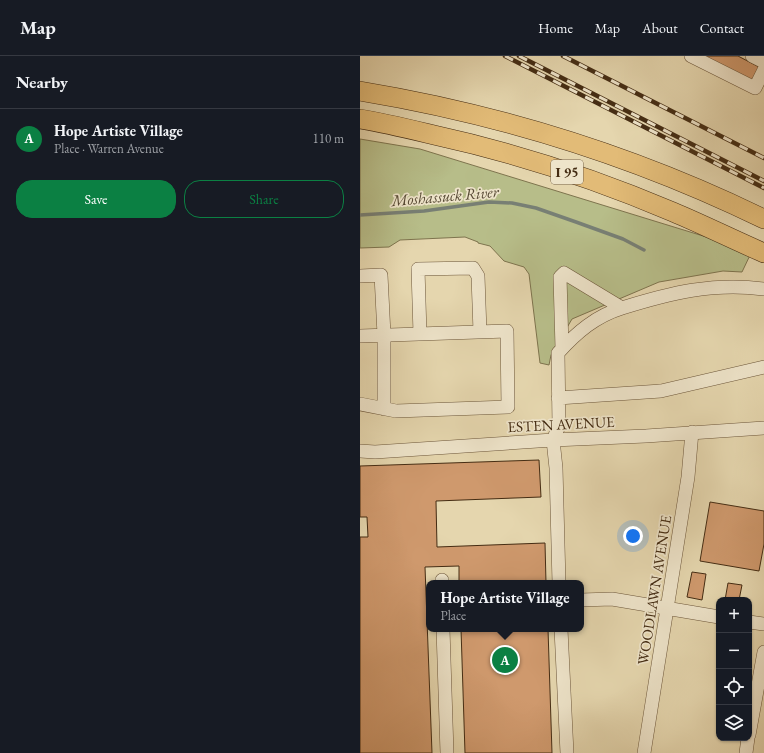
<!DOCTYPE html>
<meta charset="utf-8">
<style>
body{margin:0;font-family:"EB Garamond",serif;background:#242831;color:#f1f3f6}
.controls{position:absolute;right:12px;bottom:12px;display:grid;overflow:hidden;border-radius:8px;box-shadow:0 1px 3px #0004}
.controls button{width:36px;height:36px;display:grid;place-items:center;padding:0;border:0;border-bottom:1px solid #363941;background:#171b24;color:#f1f3f6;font:20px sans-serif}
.you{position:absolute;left:273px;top:480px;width:14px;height:14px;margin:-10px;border:3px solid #fff;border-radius:50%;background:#1a73e8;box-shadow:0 0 0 6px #1a73e833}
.badge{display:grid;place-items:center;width:26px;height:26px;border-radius:50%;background:#0b8043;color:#fff;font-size:13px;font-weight:700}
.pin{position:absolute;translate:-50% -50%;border:2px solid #fff;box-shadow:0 1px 4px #0006}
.popup{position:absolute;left:66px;top:524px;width:158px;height:52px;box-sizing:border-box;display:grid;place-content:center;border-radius:8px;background:#171b24;filter:drop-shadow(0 1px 3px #0005);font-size:13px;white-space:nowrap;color:#9ea1a6}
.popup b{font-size:15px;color:#f1f3f6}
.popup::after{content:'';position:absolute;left:50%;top:100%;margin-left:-8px;border:8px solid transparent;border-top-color:#171b24}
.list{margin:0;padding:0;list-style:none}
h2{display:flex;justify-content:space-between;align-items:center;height:52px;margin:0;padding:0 16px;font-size:17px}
h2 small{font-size:13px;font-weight:400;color:#9ea1a6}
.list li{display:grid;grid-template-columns:26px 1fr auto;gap:12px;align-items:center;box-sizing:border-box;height:60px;padding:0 16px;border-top:1px solid #363941}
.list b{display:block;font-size:15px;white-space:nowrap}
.list p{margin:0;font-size:13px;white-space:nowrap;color:#9ea1a6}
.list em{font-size:13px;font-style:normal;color:#9ea1a6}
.actions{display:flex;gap:8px;padding:12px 16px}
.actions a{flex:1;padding:9px 0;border:1px solid #0b8043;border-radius:16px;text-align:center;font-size:14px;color:#0b8043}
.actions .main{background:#0b8043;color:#fff}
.icon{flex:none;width:22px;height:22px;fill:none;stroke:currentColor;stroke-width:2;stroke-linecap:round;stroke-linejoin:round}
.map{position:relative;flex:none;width:404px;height:697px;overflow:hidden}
header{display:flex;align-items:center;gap:24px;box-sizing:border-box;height:56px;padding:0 20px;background:#171b24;border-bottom:1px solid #363941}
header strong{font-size:19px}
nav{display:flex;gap:22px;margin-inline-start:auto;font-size:14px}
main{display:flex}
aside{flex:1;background:#171b24}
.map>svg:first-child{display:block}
.green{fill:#b7bd89;stroke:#7e744e}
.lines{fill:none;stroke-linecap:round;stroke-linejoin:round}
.stream{stroke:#787f74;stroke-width:3.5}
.building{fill:#cf996d;stroke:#442c13}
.minor-casing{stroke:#6c563a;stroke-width:14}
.highway-casing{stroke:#442c13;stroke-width:20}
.minor{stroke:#eee4ca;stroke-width:13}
.highway{stroke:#e2bb77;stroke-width:19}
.rail-casing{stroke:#442c13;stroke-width:4.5}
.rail{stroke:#eee4ca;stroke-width:3;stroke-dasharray:9;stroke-linecap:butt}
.labels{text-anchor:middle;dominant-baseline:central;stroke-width:3.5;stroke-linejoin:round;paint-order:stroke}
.shield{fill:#eee4ca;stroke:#77634a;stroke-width:1}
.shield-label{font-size:14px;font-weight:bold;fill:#442c13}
.street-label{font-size:15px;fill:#442c13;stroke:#eee4ca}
.water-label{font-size:16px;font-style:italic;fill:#554833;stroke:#eee4ca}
</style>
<header>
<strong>Map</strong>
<nav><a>Home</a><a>Map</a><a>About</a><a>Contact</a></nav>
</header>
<main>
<aside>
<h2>Nearby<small></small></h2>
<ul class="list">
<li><span class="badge">A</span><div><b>Hope Artiste Village</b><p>Place · Warren Avenue</p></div><em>110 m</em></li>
</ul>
<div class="actions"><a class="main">Save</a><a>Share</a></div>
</aside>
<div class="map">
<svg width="404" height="697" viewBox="0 0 404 697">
<rect width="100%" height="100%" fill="#e5d6ae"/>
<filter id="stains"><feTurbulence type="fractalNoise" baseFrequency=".005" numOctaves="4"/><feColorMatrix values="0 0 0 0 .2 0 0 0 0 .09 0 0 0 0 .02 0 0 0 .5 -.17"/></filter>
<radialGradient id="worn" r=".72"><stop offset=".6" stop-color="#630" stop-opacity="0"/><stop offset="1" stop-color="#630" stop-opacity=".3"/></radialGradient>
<path class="green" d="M0,83L60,93L392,195L382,216L363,215L299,226L212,263L191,299L189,309L180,307L169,218L164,211L144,205L130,190L118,187V186L105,181L40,184L29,191L0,192Z"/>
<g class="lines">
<path class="stream" d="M0,159L64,155L129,146L152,147L176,152L216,166L263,183L284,194"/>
</g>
<path class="building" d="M343,0H378L399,11L392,25Z
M179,404L181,441L76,445L77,491L185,487L186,527H99V510L65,511L72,697H0V481H8L7,461H0V410Z
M350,446L404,455V488L399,515L340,505Z
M332,516L346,518L342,544L327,541Z
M368,527L382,529L379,544H365Z
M101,573H188L192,697H105Z"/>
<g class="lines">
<defs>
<path id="minor" d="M331,0L395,32L404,14
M392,0L404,6
M0,220L21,219L24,279V353
M60,278L58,213L113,212L118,220L120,276
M0,280L147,275L148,351L36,355L0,348
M202,292L200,221L204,217L262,252
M198,342L301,335L404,311
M0,395L15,396L193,384L286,380L404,372
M82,524V527
M199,527L196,412L193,384L199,370L198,297C217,276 236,260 262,252C310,237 354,226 404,233
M221,544L252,543L359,561
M389,566L404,568
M83,573L87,697
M201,573L207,697
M389,679L404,596
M284,697L328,421L332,376
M386,697L388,682"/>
<path id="highway" d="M0,35C139,58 277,101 404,163
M0,63C25,67 49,73 74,79C156,97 236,123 313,156C344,169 374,184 404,197"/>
</defs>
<use href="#minor" class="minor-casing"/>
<use href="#highway" class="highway-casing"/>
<use href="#minor" class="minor"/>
<use href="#highway" class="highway"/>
<defs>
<path id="rail" d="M145,0L404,132
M159,0L404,125
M203,0L404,102"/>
</defs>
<use href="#rail" class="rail-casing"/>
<use href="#rail" class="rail"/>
</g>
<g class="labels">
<rect class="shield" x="191" y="104" width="32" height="24" rx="3"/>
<g class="shield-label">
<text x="207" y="116">I 95</text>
</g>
<g class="street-label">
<text transform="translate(201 368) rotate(-3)">ESTEN AVENUE</text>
<text transform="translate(294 534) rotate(-81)">WOODLAWN AVENUE</text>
</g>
<g class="water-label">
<text transform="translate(85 140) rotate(-5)">Moshassuck River</text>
</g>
</g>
<rect width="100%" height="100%" filter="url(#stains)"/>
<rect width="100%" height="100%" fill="url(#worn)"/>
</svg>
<div class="controls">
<button>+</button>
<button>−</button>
<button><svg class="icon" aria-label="locate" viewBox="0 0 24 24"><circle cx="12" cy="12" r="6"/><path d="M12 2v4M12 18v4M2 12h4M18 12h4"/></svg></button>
<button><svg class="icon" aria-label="layers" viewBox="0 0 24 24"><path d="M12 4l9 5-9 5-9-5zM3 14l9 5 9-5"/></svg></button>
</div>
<div class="you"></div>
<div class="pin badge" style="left:145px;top:604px">A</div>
<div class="popup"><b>Hope Artiste Village</b>Place</div>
</div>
</main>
